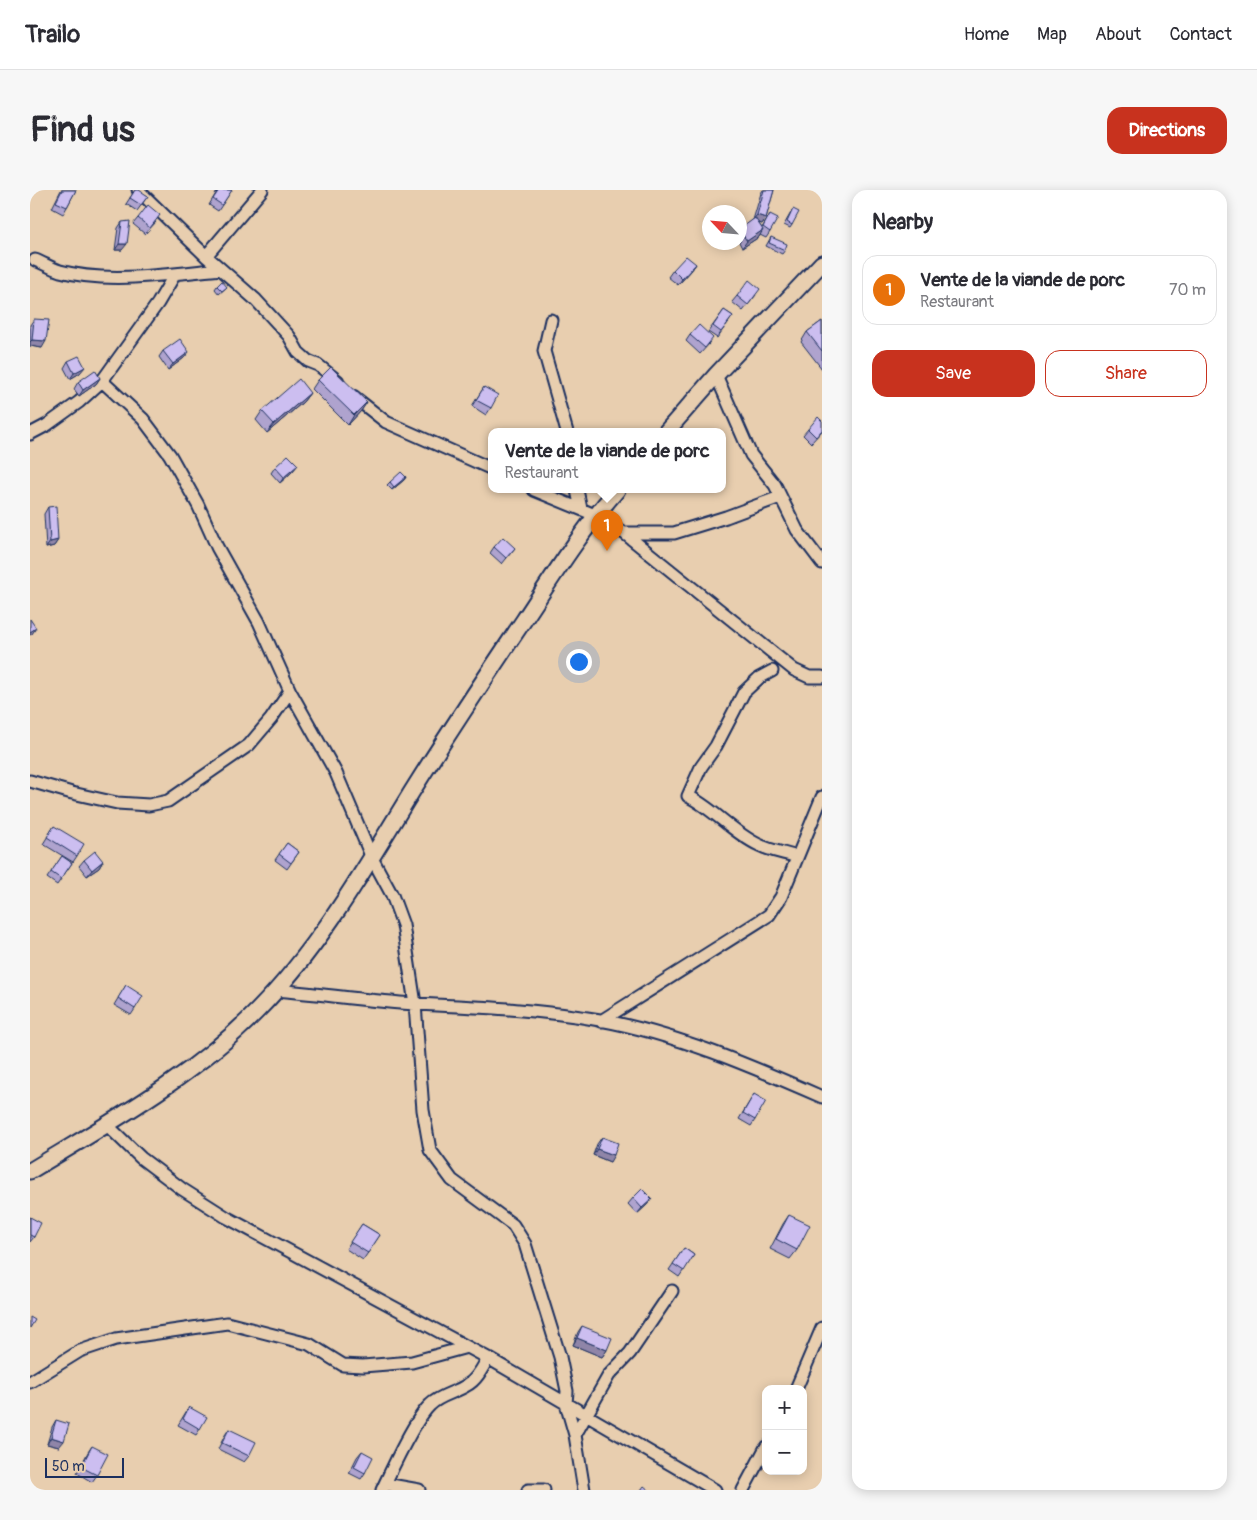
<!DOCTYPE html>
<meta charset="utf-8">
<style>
body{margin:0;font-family:Pangolin,sans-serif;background:#f7f7f7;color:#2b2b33}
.controls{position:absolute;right:15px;bottom:15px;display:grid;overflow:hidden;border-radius:10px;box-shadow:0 2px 12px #0003}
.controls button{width:45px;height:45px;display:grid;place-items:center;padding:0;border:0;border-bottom:1px solid #e1e1e2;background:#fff;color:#2b2b33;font:25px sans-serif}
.compass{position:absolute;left:672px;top:15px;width:45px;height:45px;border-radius:50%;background:#fff;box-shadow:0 2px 12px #0003;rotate:296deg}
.scale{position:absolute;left:15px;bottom:12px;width:79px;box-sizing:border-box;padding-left:5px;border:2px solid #1b2f5e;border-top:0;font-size:14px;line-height:18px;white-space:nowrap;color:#1b2f5e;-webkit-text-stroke:4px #e8ceaf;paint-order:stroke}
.you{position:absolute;left:548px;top:471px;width:18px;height:18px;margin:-12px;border:4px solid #fff;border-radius:50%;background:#1a73e8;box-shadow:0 0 0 8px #1a73e833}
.badge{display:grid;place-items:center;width:32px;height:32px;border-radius:50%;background:#c8321e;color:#fff;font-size:16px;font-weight:700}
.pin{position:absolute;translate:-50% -41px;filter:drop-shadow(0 1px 2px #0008)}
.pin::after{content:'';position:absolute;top:26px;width:18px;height:15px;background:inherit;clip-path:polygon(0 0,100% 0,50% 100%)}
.popup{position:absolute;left:458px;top:238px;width:238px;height:65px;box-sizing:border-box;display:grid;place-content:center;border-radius:10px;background:#fff;filter:drop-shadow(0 1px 4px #0005);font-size:16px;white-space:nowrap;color:#7c7c81}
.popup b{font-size:19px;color:#2b2b33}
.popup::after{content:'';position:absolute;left:50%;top:100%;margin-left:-10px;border:10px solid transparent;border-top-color:#fff}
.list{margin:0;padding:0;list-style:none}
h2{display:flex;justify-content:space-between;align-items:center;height:65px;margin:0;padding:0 20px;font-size:21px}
h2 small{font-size:16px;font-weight:400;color:#7c7c81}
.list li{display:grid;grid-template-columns:32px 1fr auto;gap:15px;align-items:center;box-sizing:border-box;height:70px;margin:0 10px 10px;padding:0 10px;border:1px solid #e1e1e2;border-radius:15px}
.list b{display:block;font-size:19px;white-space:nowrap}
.list p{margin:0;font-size:16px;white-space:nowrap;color:#7c7c81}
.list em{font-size:16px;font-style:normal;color:#7c7c81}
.actions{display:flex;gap:10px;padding:15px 20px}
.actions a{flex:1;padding:11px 0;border:1px solid #c8321e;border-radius:15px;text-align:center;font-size:18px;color:#c8321e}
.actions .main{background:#c8321e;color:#fff}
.map{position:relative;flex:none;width:792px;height:1300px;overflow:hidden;border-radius:15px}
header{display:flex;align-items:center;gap:30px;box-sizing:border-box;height:70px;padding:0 25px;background:#fff;border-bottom:1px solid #e1e1e2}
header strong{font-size:24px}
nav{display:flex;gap:28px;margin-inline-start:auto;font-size:18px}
.intro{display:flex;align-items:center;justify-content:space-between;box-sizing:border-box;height:120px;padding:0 30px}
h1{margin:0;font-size:35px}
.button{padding:12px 22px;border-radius:15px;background:#c8321e;color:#fff;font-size:18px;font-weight:700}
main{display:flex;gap:30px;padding:0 30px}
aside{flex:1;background:#fff;border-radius:15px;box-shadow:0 2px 12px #0003}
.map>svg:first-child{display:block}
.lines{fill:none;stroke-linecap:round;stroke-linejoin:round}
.street-casing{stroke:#1b2f5e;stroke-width:15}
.secondary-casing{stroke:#1b2f5e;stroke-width:19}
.street{stroke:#e8ceaf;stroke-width:11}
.secondary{stroke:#e8ceaf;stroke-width:15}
.wall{fill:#afa3ce;stroke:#1b2f5e}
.shaded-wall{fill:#8f85a8;stroke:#1b2f5e}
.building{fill:#ccbef0;stroke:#1b2f5e}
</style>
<header>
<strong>Trailo</strong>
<nav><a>Home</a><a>Map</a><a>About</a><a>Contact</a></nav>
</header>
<div class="intro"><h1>Find us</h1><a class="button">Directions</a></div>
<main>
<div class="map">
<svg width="792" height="1300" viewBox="0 0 792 1300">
<rect width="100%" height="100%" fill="#e8ceaf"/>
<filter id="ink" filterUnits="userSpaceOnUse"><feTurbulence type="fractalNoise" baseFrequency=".02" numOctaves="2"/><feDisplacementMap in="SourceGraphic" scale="10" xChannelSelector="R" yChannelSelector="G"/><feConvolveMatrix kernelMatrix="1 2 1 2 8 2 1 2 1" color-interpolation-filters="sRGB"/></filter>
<g filter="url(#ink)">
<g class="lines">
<defs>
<path id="street" d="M108,0L176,66L226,110L259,146L268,162L278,171L288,175L308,191
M176,66L232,0
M5,70C13,73 21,78 30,81C78,94 141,84 191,79
M521,130L514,161L537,242
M686,185L721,265L745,295L767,340L792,373
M72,191L113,229L140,265L168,315L187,357L229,432L260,501L306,583L342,668L362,705L373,735L385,814L393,920L400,960L422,990L483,1035L495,1054L530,1167L537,1201L536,1214L545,1245L554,1300
M323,206L356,232L462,279
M0,244L17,235L49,212L72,191L128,113L145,84
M504,300L565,325L594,343L764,480L779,487H792
M547,300L551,319
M594,343H644L696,327L750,307
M742,481L729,488L714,502L686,556L671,577L658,606C684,619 703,643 729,655C741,661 755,663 767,667
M0,591L42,603L87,613L119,615L138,611L219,555L241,529L260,501
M246,800C292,804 339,811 385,814C448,817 508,819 570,830C647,844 721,876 792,907
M571,831L739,725L751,707L792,607
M76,934L111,968L152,999L196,1027L458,1168L685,1300
M0,1192L50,1161L86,1149L197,1133L279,1154L313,1175L333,1176L382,1172L437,1157
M766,1199L792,1138
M545,1245L579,1185L600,1163L642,1101
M355,1294L389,1300
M352,1300C362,1279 384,1230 400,1215C410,1205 425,1203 437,1195C447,1190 453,1177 458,1168
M498,1300H514
M713,1300L736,1257"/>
<path id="secondary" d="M636,242L686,185L792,73
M0,981C79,933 163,887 228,820C290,757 335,678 381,603C417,545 455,488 494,430C523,386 552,340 587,300"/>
</defs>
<use href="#street" class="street-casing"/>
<use href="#secondary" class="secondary-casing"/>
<use href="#street" class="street"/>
<use href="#secondary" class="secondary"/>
</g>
<path class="wall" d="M31,0H46L37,17L33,24L22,18Z
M105,0L118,6L107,21L96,14Z
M188,0H202L188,21L179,15Z
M733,0H744L736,28L732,34L728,33L732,38L740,24V42L736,48L730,45L729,47L712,58L709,52H710V39L723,30L731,3Z
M763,19L762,35L760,38L754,35Z
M108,28L126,32L115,44L103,34Z
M92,32V60H85L88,38Z
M741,47L755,60L752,64L736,56Z
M666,74L661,81L648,95L638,87L643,80Z
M187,96L197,97L189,104L185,99Z
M726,105L713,121L702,112L707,106Z
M694,120L703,126L687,148L678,142Z
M4,129L12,158L0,156V135Z
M792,131V179L771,152L777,142Z
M660,145L679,154L670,164L656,151Z
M133,161L154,168L138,180L129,167Z
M38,171L50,183L40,189L34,178Z
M70,188L66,194L49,206L44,199L48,192Z
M288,190L337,212L331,221L318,235L282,199Z
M454,197L461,218L456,225L442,216Z
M280,203L273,212L237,243L226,230L232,221Z
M778,239L792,241L781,253L773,245Z
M245,277L263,281L250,293L241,283Z
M376,287L374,290L362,300L357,295L360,292Z
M18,317L28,350L24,356L16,358L14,324Z
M464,357L485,358L472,374L460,363Z
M24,636L47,666L43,672L13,654Z
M257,653L269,662L257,679L245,670Z
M32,666L42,673L27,695L17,688Z
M54,670L73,671L69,678L57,686L49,676Z
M96,795L105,819L101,825L84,815Z
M724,904L725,930L721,936L709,929Z
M572,947L580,972L563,965L567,954Z
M603,1008L617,1015L607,1024L598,1014Z
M759,1025L767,1060L760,1069L740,1059L753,1034Z
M0,1027L4,1047L0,1052Z
M332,1034L350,1045L333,1070L316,1059Z
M654,1058L664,1065L649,1087L639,1080Z
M552,1136L577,1160L572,1167L543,1155L548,1142Z
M159,1217L170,1239L166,1245L148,1235Z
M26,1230L29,1257L17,1254L22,1237Z
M199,1239L219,1266L214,1272L188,1259L195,1245Z
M62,1256L67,1285L62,1292L47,1283L58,1262Z
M332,1261L335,1283L331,1289L319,1283L327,1267Z"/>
<path class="shaded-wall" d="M727,25L736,28L732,34L722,31Z
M733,40L729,47L712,58L717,51Z
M89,54H97L92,60H85Z
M666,74L661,81L648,95L652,89Z
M2,150L16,151L12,158L0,156V152Z
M159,162L154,168L138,180L143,174Z
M55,177L50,183L40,189L44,183Z
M70,188L66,194L49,206L53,200Z
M280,203L273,212L237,243L244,234Z
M337,212L331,221L318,235L324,225Z
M268,275L263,281L250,293L254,287Z
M376,287L374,290L362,300L364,297Z
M28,350L24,356L16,358L20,352Z
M6,438L2,444L0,445V442Z
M73,671L69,678L57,686L62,680Z
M567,959L584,965L580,972L563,965Z
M622,1009L617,1015L607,1024L612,1018Z
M547,1148L577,1160L572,1167L543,1155Z
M21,1247L34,1251L29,1257L17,1254Z"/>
<path class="building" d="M32,0H46L37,17L26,12Z
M105,0H109L118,6L111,15L100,8Z
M189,0H202L192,15L183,9Z
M734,0H744L736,28L727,25Z
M118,15L130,25L120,38L108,28Z
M763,19L769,22L762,35L757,32Z
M740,24L748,28L740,42L733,37Z
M725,28L733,40L717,51L710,41V39Z
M100,31L97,54H89L92,32Z
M741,47L757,54L755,60L739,53Z
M656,66L666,74L652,89L643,80Z
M719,90L730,99L718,115L707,106Z
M192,91L197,97L192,101L187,96Z
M694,120L703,126L691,142L683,136Z
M4,129L19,130L16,151L2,150Z
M792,131V161L777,142Z
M669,135L683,148L675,158L660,145Z
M150,149L159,162L143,174L133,161Z
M49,166L55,177L44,183L38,171Z
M301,177L337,212L324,225L288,190Z
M65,180L70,188L53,200L48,192Z
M269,189L280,203L244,234L232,221Z
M454,197L468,205L461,218L446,210Z
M788,227L792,231V240L786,247L778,239Z
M258,265L268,275L254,287L245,277Z
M371,282L376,287L364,297L360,292Z
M26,316L28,350L20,352L18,317Z
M473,347L485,358L476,368L464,357Z
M0,429L6,438L0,442Z
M24,636L54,654L47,666L17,647Z
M257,653L269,662L261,673L249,664Z
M65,661L73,671L62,680L54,670Z
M32,666L42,673L31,689L21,682Z
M96,795L113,806L105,819L88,808Z
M724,904L736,911L725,930L713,923Z
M572,947L588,953L584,965L567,959Z
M612,999L622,1009L612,1018L603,1008Z
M759,1025L780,1035L767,1060L746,1049Z
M0,1027L11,1033L4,1047L0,1045Z
M332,1034L350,1045L338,1063L320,1052Z
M654,1058L664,1065L654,1081L643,1074Z
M0,1127L5,1130L0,1138Z
M552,1136L582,1148L577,1160L547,1148Z
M159,1217L177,1227L170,1239L153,1229Z
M26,1230L39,1234L34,1251L21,1247Z
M199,1239L226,1252L219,1266L192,1253Z
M62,1256L78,1264L67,1285L51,1277Z
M332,1261L343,1267L335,1283L324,1277Z
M614,1296L619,1300H611Z"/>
</g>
</svg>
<div class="controls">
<button>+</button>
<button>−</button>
</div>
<svg class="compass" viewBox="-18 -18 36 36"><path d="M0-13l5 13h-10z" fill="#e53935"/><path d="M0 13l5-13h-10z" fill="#7c7c81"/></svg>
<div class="scale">50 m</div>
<div class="you"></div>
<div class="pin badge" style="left:577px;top:361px;background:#e8710a">1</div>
<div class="popup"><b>Vente de la viande de porc</b>Restaurant</div>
</div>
<aside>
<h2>Nearby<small></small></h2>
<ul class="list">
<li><span class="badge" style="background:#e8710a">1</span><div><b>Vente de la viande de porc</b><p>Restaurant</p></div><em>70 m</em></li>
</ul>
<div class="actions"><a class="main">Save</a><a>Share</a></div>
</aside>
</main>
